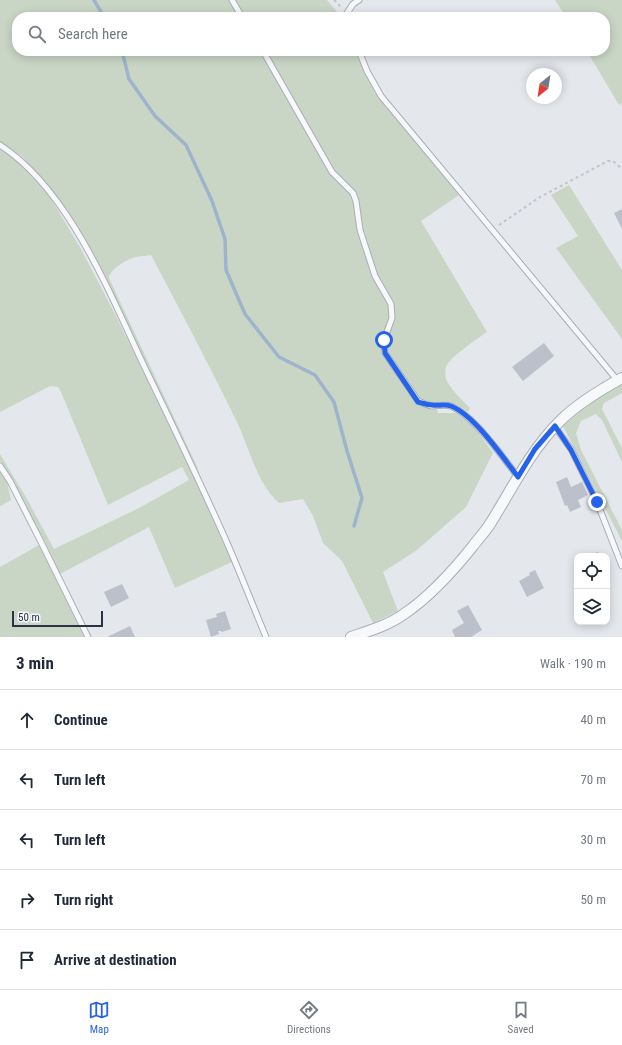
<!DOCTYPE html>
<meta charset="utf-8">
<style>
body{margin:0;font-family:"Roboto Condensed",sans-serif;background:#f2f2f3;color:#1f2937}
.controls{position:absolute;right:12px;bottom:12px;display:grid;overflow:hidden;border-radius:8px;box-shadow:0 2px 10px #0003}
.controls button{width:36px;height:36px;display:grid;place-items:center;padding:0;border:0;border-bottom:1px solid #e0e1e3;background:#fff;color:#1f2937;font:20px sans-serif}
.compass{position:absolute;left:526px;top:68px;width:36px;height:36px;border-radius:50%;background:#fff;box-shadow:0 2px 10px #0003;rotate:210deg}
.scale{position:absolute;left:12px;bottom:10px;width:91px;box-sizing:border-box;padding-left:4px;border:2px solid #2b3445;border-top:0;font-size:11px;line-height:14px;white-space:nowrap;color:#2b3445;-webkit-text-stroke:3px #f4f6f9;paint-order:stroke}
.stop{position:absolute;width:12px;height:12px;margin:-9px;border:3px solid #2563eb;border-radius:50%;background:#fff}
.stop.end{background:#2563eb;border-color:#fff;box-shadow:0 1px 4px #0008}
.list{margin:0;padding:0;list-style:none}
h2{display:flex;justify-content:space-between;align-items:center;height:52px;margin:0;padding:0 16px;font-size:17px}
h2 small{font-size:13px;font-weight:400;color:#747a83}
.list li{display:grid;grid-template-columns:26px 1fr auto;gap:12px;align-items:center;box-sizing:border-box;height:60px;padding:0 16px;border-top:1px solid #e0e1e3}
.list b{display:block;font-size:15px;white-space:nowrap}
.list em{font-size:13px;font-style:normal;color:#747a83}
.icon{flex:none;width:22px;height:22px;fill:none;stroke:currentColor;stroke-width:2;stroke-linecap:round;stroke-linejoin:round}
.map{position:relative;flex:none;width:622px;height:637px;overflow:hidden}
.search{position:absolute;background:#fff;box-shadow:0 2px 10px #0003;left:12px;right:12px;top:12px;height:44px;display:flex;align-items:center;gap:10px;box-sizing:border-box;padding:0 14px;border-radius:16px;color:#747a83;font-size:15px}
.sheet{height:352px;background:#fff}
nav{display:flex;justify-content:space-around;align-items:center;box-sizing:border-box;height:56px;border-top:1px solid #e0e1e3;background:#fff;font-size:11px;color:#747a83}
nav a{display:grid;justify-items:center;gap:2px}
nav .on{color:#2563eb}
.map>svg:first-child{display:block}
.green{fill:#c9d6c5}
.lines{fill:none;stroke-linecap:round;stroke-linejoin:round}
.stream{stroke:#9fb4cc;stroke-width:3.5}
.building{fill:#bbc0ca}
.service-casing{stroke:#a9aeb7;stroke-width:7}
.minor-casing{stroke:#a9aeb7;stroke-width:12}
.path{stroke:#c2c5cb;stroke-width:2;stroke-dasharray:3 3;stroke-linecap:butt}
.service{stroke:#f7f8fa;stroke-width:5}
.minor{stroke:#f7f8fa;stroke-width:10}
.route{stroke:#2563eb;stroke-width:5}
</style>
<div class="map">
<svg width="622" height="637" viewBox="0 0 622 637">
<rect width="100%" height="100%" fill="#e4e7ec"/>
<path class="green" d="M0,0H327L337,12L340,17H17V51H355L375,93L459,195L421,221L487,332C478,338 449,358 446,367C445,369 445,376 446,379C451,390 462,400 470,408L468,412L456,404L435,402L438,413H456L474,427L493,453L466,507L417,550L383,572L398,611L373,623L342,561L323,543L313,516L303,499L279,503C255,481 250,448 236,420C209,365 180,310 151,255C146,256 140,256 135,257C126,260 110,269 109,278L200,473L194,463L77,226L67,209L22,156L0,142Z
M555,0H622V103L619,105L587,51H605V17H566Z
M0,149L20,163L50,197L81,249L117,318L195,479L232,562L175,588L149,527L60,574L49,550L0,460V454L27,499L54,549L139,508L189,480L182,467L108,505L61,392L58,387L50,386L0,412Z
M569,185L622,270V339L556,248L578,236L551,195Z
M622,383V393L604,403L602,409L622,448V462L602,420L596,414L581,421L576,433L581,450L622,530V541L563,426C582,410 600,394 622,383Z
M0,472L7,482L11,500L0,506Z
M39,545L84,637H0V567Z"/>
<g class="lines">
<path class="stream" d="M94,0L104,17
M122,51L129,79L155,116L186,145L212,201L225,239L226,270L245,314L279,357L315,375L334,402L347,451L362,498L354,526"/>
</g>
<path class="building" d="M622,209V229L614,213Z
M544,343L554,356L523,381L512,367Z
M567,477L571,487L582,482L588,495L578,500L581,507L570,512L567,505L565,506L556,482Z
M598,552L600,556H587Z
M535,570L544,588L527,597L519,581L530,575L529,573Z
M122,584L129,598L111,607L104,592Z
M468,605L482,630L471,637H455L452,630L464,623L457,611Z
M225,611L231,629L222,632L221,631H218L219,634L211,637L206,620L217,617L216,614Z
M130,626L135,637H107Z"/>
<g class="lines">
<defs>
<path id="service" d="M232,0L242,17
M347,17V13L353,4L359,0
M263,51L332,172L353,193L356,201L360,230L375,276L391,304L392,318L384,340L385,353L418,401C422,403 427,405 432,406C438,406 445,404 451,406C475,417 502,456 518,477
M359,51L367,71L381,96L618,381
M0,145C70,190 111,297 146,370C174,428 202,486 228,545C241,575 253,606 266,637
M555,427L571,449L597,502L622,566
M0,466L10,481L41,542L88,637"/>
<path id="minor" d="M351,637C369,631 389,625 404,614C431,596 453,571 473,546C478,539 485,532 490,524C512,489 530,451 560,421C576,405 602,389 622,378"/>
</defs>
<use href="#service" class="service-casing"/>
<use href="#minor" class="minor-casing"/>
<path class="path" d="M334,0L342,8
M499,225L540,197L608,161H613L622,169"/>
<use href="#service" class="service"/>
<use href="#minor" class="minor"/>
</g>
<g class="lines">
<path class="route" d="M384,340L385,353L418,402C422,403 427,405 432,405C438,406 445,404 451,406C475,416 502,456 518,477L535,449L555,426L571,450L597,502"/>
</g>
</svg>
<div class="controls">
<button><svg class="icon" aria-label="locate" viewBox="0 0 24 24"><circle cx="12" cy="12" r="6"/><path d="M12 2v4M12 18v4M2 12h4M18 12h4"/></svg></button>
<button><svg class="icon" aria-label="layers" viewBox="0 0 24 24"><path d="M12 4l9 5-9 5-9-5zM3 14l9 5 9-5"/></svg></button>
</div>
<svg class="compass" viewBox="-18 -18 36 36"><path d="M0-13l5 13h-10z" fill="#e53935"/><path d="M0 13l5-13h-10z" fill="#747a83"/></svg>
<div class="scale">50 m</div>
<div class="stop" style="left:384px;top:340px"></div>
<div class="stop end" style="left:597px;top:502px"></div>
<div class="search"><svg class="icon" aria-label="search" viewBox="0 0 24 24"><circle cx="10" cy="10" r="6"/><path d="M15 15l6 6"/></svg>Search here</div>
</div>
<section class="sheet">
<h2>3 min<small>Walk · 190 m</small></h2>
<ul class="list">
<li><svg class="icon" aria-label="ahead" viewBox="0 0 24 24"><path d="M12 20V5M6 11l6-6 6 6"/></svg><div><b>Continue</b></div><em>40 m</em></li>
<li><svg class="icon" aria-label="left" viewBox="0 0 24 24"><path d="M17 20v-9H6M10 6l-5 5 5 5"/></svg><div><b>Turn left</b></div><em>70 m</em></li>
<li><svg class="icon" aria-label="left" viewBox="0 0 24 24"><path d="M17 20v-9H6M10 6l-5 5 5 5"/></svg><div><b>Turn left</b></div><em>30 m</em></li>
<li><svg class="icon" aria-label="right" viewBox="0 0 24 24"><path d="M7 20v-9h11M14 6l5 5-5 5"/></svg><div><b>Turn right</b></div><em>50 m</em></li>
<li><svg class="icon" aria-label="arrive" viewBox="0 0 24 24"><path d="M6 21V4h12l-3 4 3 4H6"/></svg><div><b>Arrive at destination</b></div></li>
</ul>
</section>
<nav>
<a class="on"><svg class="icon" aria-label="map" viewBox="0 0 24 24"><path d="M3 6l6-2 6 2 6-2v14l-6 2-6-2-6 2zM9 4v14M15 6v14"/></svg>Map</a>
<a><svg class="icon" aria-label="directions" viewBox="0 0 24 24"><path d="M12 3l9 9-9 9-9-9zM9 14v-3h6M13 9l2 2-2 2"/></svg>Directions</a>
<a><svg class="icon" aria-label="saved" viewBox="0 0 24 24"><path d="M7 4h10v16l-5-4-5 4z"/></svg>Saved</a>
</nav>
